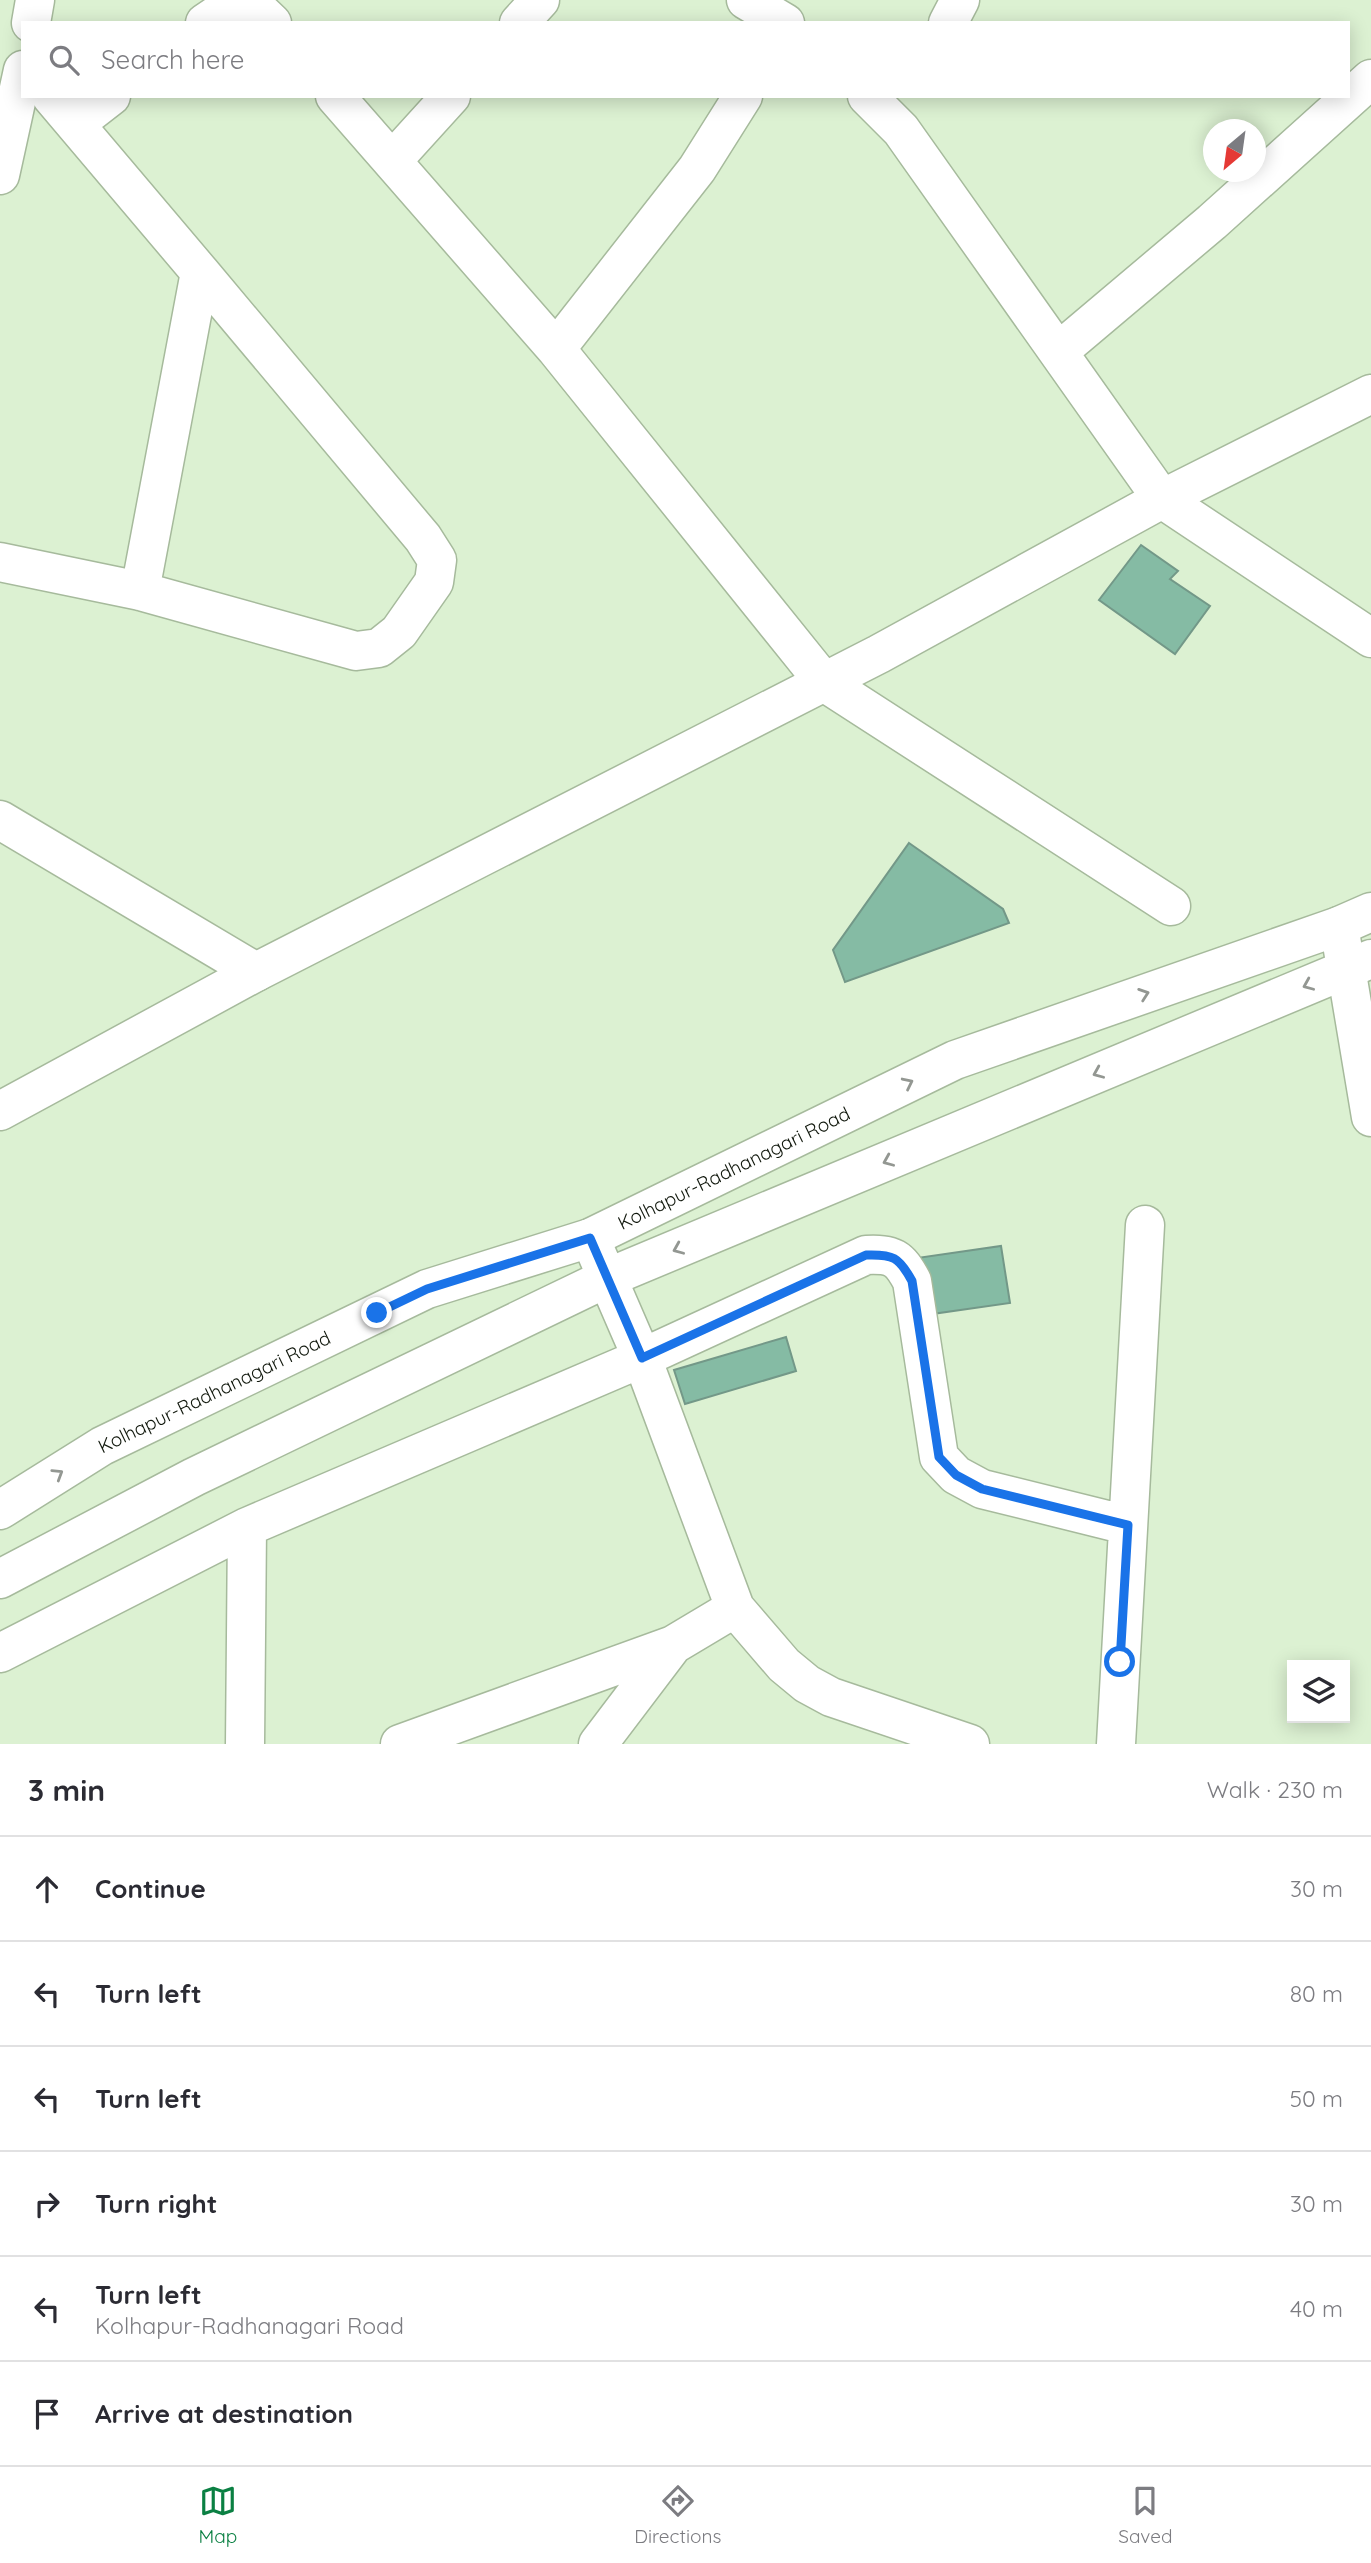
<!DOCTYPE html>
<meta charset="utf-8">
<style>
body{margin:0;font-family:Quicksand,sans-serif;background:#f7f7f7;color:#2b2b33}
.controls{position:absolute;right:21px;bottom:21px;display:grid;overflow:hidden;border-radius:0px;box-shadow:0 4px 18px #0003}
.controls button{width:63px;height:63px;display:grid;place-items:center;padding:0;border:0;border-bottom:2px solid #e1e1e2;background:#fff;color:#2b2b33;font:35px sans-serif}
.compass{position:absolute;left:1203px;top:119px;width:63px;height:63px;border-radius:50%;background:#fff;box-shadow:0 4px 18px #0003;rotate:209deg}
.stop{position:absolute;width:21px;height:21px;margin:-16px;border:5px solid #1a73e8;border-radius:50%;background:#fff}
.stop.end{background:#1a73e8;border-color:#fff;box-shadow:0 2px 7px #0008}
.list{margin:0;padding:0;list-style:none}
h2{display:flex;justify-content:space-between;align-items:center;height:91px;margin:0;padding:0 28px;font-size:30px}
h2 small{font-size:23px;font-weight:400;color:#7c7c81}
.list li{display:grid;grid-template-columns:46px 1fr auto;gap:21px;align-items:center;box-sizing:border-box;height:105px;padding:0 28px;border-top:2px solid #e1e1e2}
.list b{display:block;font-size:26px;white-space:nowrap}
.list p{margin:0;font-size:23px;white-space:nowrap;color:#7c7c81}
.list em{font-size:23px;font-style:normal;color:#7c7c81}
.icon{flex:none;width:38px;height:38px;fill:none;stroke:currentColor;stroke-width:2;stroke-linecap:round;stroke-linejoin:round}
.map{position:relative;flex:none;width:1371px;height:1744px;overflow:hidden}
.search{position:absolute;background:#fff;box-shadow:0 4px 18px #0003;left:21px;right:21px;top:21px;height:77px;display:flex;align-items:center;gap:18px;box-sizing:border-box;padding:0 24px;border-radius:0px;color:#7c7c81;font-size:26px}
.sheet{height:721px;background:#fff}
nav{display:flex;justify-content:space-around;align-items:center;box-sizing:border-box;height:98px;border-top:2px solid #e1e1e2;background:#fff;font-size:19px;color:#7c7c81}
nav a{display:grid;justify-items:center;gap:4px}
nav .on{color:#0b8043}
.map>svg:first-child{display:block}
.building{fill:#85bba4;stroke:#739888;stroke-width:2}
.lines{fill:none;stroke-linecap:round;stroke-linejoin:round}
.minor-casing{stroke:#a6ba9c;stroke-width:41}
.tertiary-casing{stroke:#a6ba9c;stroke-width:41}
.primary-casing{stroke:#a6ba9c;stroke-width:41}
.minor{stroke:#fff;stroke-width:38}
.tertiary{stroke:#fff;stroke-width:38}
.primary{stroke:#fff;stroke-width:38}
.oneway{stroke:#939792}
.route{stroke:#1a73e8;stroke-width:9}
.labels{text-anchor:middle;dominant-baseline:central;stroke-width:5;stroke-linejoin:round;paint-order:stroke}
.street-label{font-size:19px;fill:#10170c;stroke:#dcf1d2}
</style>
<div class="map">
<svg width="1371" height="1744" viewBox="0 0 1371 1744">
<rect width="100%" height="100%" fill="#dcf1d2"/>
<path class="building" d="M1141,545L1178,571L1170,579L1210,606L1175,654L1099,600Z
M909,843L1003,909L1009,923L845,982L833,950Z
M1001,1246L1010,1303L925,1315L917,1258Z
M786,1337L796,1371L685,1404L674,1370Z"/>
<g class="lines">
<defs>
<path id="minor" d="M746,0L785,23
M205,23L227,8L251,3L272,23
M519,23L540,0
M948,23L960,0
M51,96L200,272L140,591
M335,96L556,349L824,682L1171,906
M867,96L901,130L1162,499L1371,638
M75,124L111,96
M392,161L451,96
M556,349L697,169L743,96
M1058,352L1212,222L1371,79
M0,562L140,591L356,651L379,648L399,632L434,582L437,560L423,538L200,272
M1339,926L1371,1117
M0,1111L256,972
M590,1238L642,1358L735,1608L784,1665L807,1684L831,1697L970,1744
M0,1653L247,1527L642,1358L866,1255C893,1254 899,1257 912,1281L939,1457L956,1475L982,1489L1127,1525
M245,1744L247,1527
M400,1744L673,1645
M598,1744L673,1645L735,1608
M1116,1744L1145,1225"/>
<path id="tertiary" d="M31,23L35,0
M0,175L23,70
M0,820L256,972L879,654L1162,499L1371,394"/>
<g id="primary">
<path id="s1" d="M0,1510L102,1446L427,1289L590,1238L955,1060L1339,926L1371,912"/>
<path d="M0,1579L194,1477L607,1278L1371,959"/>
</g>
</defs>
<use href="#minor" class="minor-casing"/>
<use href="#tertiary" class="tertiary-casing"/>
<use href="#primary" class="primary-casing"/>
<use href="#minor" class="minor"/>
<use href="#tertiary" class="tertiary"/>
<use href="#primary" class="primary"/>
</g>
<defs><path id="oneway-chevron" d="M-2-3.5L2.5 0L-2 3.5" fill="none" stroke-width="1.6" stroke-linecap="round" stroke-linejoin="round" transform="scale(1.75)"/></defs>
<g class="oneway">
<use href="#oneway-chevron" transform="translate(1308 985) rotate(157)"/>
<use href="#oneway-chevron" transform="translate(1144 994) rotate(-19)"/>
<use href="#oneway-chevron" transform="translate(1098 1073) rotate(157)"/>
<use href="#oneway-chevron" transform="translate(908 1083) rotate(-26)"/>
<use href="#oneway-chevron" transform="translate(888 1161) rotate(157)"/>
<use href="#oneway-chevron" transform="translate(678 1249) rotate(157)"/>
<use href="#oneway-chevron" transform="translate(58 1474) rotate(-32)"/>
</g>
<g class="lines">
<path class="route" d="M377,1313L427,1289L590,1238L642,1358L866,1255C893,1254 899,1257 912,1281L939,1457L956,1475L982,1489L1128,1525L1120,1662"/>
</g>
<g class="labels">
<g class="street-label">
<text stroke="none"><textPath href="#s1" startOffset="812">Kolhapur-Radhanagari Road</textPath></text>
<text stroke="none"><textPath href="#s1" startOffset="245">Kolhapur-Radhanagari Road</textPath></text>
</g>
</g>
</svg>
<div class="controls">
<button><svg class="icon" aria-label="layers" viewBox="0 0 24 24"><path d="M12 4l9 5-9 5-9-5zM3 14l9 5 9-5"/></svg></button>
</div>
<svg class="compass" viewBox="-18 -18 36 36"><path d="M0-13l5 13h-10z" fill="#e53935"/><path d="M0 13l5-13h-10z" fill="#7c7c81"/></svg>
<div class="stop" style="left:1120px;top:1662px"></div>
<div class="stop end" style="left:377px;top:1313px"></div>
<div class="search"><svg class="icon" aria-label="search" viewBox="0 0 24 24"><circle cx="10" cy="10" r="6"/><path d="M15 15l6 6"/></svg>Search here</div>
</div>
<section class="sheet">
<h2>3 min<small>Walk · 230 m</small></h2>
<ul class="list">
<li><svg class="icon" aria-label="ahead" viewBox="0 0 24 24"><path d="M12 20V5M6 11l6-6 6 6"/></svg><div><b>Continue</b></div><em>30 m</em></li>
<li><svg class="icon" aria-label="left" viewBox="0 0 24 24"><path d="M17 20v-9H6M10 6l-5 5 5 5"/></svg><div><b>Turn left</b></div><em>80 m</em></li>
<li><svg class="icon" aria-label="left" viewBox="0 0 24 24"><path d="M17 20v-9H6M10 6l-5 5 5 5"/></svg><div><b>Turn left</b></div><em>50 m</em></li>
<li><svg class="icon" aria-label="right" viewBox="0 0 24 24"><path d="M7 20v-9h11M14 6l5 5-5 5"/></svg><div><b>Turn right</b></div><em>30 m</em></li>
<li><svg class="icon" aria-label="left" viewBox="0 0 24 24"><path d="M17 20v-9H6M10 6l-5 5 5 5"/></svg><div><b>Turn left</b><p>Kolhapur-Radhanagari Road</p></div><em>40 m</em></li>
<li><svg class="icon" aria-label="arrive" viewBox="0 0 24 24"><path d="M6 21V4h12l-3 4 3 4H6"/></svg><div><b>Arrive at destination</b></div></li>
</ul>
</section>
<nav>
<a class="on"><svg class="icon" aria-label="map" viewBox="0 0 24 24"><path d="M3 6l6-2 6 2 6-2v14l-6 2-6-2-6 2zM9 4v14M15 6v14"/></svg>Map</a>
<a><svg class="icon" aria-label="directions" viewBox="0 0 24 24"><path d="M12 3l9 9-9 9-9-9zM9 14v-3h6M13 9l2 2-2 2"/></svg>Directions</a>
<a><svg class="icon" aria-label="saved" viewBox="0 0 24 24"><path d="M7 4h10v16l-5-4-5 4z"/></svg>Saved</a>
</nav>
